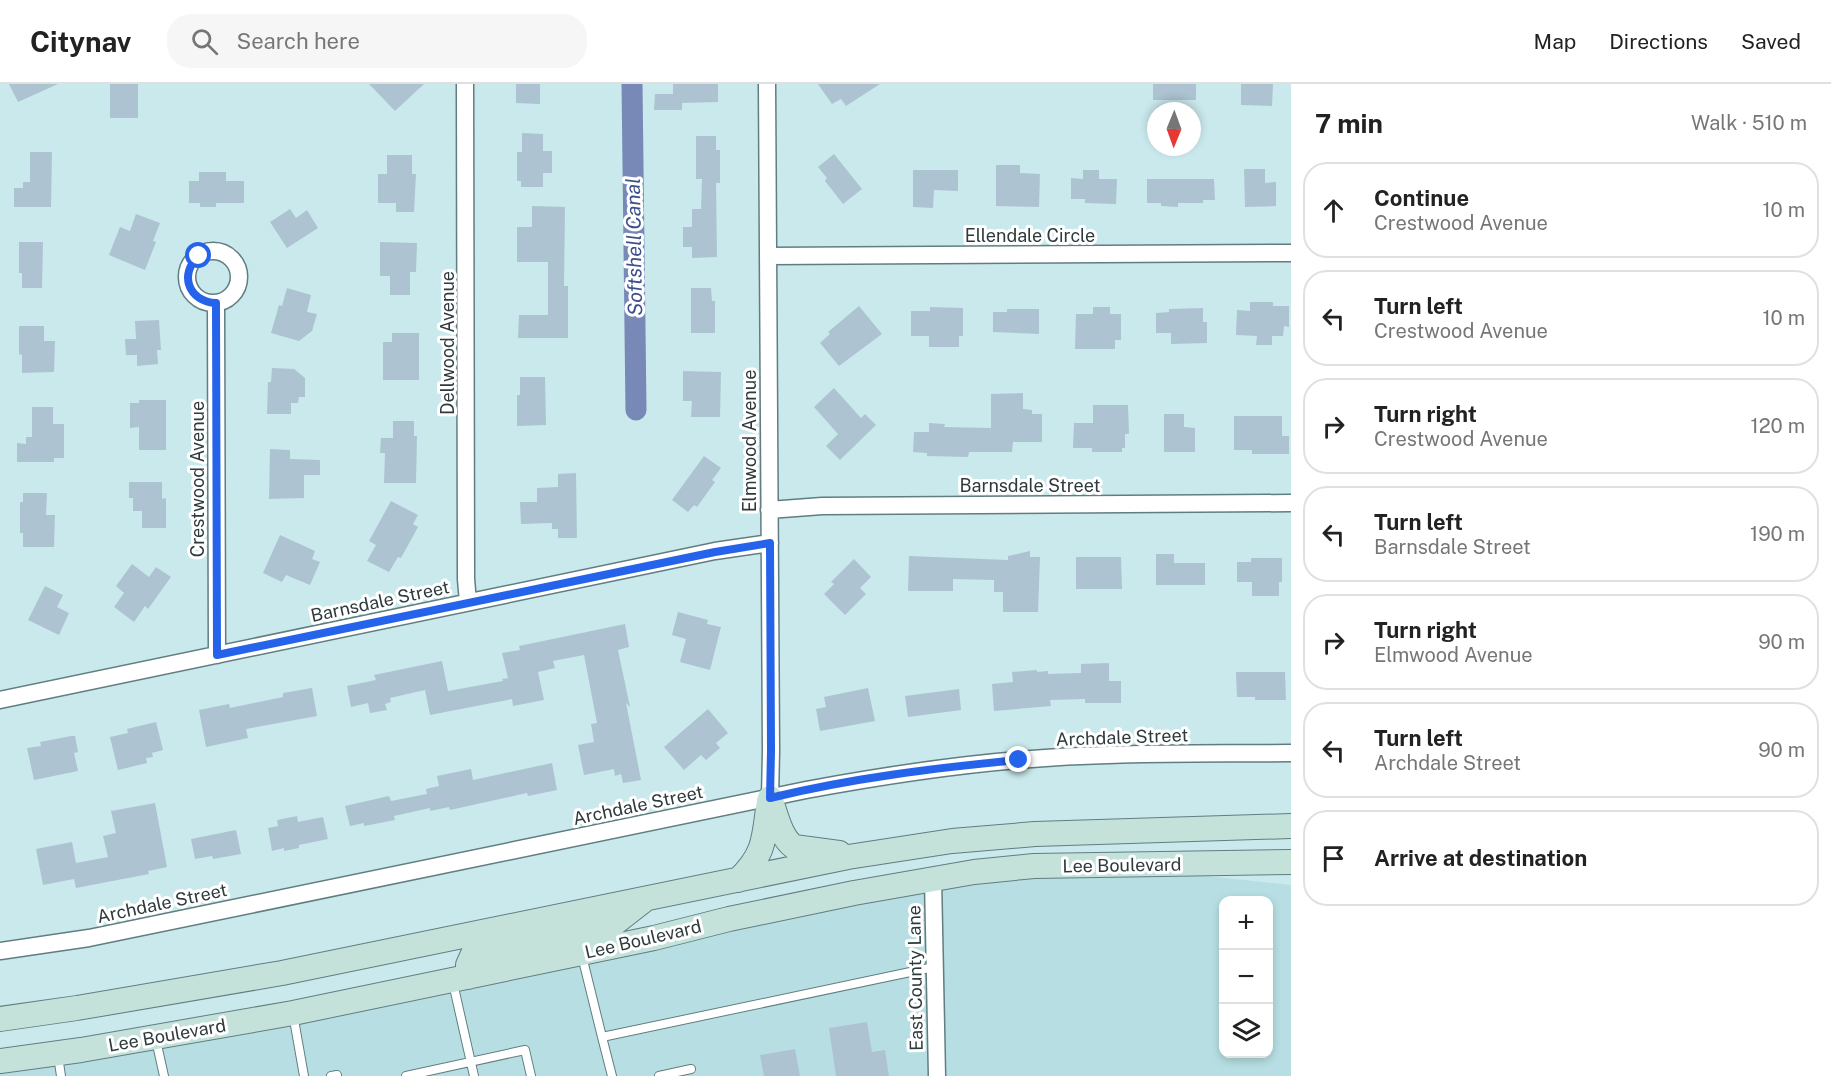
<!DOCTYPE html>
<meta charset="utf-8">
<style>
body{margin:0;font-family:"Public Sans",sans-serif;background:#f6f6f6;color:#222}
.controls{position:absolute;right:18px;bottom:18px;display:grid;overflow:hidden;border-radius:12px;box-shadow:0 3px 9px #0003}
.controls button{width:54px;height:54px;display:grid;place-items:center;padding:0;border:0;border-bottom:2px solid #e0e0e0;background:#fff;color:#222;font:30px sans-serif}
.compass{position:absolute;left:1147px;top:18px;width:54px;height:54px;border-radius:50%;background:#fff;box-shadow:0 3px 9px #0003;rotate:181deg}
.stop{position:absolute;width:18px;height:18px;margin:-14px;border:4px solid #2563eb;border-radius:50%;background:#fff}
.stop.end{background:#2563eb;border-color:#fff;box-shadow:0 2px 6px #0008}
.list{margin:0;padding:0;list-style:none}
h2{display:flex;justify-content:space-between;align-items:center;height:78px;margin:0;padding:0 24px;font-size:26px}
h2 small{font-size:20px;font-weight:400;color:#767676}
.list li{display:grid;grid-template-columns:39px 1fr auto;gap:18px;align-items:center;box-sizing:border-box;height:96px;margin:0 12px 12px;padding:0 12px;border:2px solid #e0e0e0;border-radius:24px}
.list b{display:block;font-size:22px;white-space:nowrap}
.list p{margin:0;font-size:20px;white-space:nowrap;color:#767676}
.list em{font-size:20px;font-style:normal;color:#767676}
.icon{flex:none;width:33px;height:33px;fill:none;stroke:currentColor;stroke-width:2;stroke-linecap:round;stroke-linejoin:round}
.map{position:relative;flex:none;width:1291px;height:992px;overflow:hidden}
header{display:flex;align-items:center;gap:36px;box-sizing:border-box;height:84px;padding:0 30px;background:#fff;border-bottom:2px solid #e0e0e0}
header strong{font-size:28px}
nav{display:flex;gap:33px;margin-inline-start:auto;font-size:21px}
.search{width:420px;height:54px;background:#f6f6f6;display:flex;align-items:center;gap:15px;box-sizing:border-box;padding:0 21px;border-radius:24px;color:#767676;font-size:22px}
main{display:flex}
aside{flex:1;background:#fff}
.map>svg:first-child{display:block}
.built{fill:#b7dfe3;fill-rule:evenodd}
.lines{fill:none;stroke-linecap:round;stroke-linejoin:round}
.canal{stroke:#7888b7;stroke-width:21}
.building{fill:#adc3d2}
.service-casing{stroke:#617d80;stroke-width:10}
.minor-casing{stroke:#617d80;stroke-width:19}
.secondary-casing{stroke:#617d80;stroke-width:26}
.service{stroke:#fff;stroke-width:8}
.minor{stroke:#fff;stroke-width:16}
.secondary{stroke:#c4e2da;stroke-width:24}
.route{stroke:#2563eb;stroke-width:8}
.labels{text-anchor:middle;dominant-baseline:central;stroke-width:6;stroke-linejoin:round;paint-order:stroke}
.street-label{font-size:18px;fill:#2e3a3c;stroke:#fff}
.water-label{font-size:20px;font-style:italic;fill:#3d4f8c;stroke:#fff}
</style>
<header>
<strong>Citynav</strong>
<div class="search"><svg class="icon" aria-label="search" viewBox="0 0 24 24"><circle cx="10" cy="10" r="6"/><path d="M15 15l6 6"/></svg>Search here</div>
<nav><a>Map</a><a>Directions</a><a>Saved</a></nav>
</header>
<main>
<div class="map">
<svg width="1291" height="992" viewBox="0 0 1291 992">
<rect width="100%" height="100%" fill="#cae9ec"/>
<path class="built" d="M1196,791L1291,801V992H0V988L468,904H477L478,902L789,832L975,799L1035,793ZM1224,816H1268V970H1224Z"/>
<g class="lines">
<path class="canal" d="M632,0L636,326"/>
</g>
<path class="building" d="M9,0H58L18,18Z
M110,0H138V34H110Z
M369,0H424L395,27Z
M516,0H540V20L516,19Z
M673,0H718V18L682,19V26H654L655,10H673Z
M818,0H880L846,22L841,15L832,20Z
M1153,0H1196V16H1153Z
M1241,0H1273L1272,22L1241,21Z
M522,49L543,50V67H552V89H543V103H521V97H517V68H522Z
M696,52H716V66H720V99H716L717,173L692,174V163H683V143H692V125H701L702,95H696Z
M30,68H52L51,123H14V104H23V98H30Z
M834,70L862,105L843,120L825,97L827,94L818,83Z
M387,71H412V90H416L414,128H396V119H378V90H387Z
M996,81H1020V89L1040,90L1039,123L996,122Z
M1244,85H1265V99L1276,98V122L1245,123Z
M913,86H958V107L934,106L933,124L913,123Z
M1083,86H1099V95H1117L1116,120L1085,119V115H1071V94L1083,95Z
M199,88H226V97H244V119H216V123H200V119H189V97H199Z
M1147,95H1214L1215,116H1203V119H1178V123L1161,122V119H1147Z
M532,122L565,123L564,202H568V254H518L519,231H548V178H517V143H532Z
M290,125L296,134L307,126L318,144L287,164L270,138Z
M136,130L160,139L153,157L156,158L145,186L109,171L120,143L130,147Z
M19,158H43L42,204H22V189H19Z
M380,158L417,159L416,188H410V211H390V192H380Z
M287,204L311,211L307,228L317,230L312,247L299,257L271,249L279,221L282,222Z
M691,204H711L712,217H715V249H691Z
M1250,218H1273V222H1289V243L1284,242L1283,252H1272V261H1256L1257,252L1236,251L1237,226L1250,227Z
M859,222L882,250L839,282L820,259L830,250L828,248Z
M930,223L963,224V252H959V263H929V252H911V227H930Z
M1093,223H1110V230H1121V256H1115V265H1075L1076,230H1093Z
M1203,224V238H1207V259L1171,260V249H1156V229L1169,228V225Z
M1007,225H1039V250L993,248V228H1007Z
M159,236L161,266H157L158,280L137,282V271H126L125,255H136L135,237Z
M19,242H44V257H55L54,288L22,289V271L19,270Z
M392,249H419V296H383V258H392Z
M272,284L294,285L305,294V313H299L298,319H291V330H267L268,298H271Z
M683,287L721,288L720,333H691L692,317H683Z
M520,293H545L546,341L517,342V311H520Z
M834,304L861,334L865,330L876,341L840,376L826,362L838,350L814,323Z
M1023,309V325L1032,326V330H1042V358H1013L1012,368H969L968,373L927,372V369L913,368L914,348H929V339L945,340L944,343L991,344V310Z
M139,316H166V366H139V343L130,344V319H139Z
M1093,321H1128L1129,350H1125V364H1122V368H1092V364H1073L1074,339H1093Z
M32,323H53V340H64V374H54V378H17V359L26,360V353H32Z
M1164,330H1184V343L1195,344V368H1164Z
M1234,332H1282V352H1289V370H1252V366H1234Z
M393,337H414V352H417L416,399H384L385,369H380L381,354H393Z
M270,365L290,366V375L320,376V391H304V414L269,415Z
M704,372L721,384L712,396L715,398L697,423L694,421L688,428L672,416Z
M576,389L577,454H558V445H552V439L521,440L520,418H537V404L558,403V390Z
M129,398H162V415L166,414V444H142V427H133V414H129Z
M23,409H47L46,431H55L54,463H23V449H20V418H23Z
M391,417L418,431L413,440L418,443L401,474L398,473L389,488L367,477L376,461L369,457Z
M280,451L315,467L312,475L320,478L310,501L286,491L282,498L263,489Z
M1030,467V473H1040L1038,528H1003V508H994V496L953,495V507H908L909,472L1008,476V472Z
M1156,470H1174V479H1205V501H1156Z
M1076,473H1121L1122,505H1076Z
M1251,474H1282V498H1279V512H1252V498H1237V478H1251Z
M854,475L871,493L860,504L866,510L845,531L824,510L834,500L831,498Z
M132,480L149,493L156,483L171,493L148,525L145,522L134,538L114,523L124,509L116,502Z
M45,502L63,511L57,523L69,529L59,551L28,536Z
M678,528L708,536L707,540L721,543L710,586L680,578L686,555L672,551Z
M625,540L629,563L618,566L630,623L626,619L641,696L623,699L621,690L615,692L614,685L584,691L578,661L594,658L591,640L597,639L584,571L553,577L555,584L538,588L544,616L513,622L512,615L430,631L425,606L390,614L391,618L385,620L387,626L370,629L368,619L351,623L347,602L376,596L374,591L442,577L448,607L503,597L502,595L508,594L502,569L520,566L519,562Z
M1109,579V597H1121V619H1085V615L1050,616L1051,622L994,627L992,600L1013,598L1012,588L1037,586V588L1048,587V590L1081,589V580Z
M1236,588H1285L1286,616H1255V613H1237Z
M312,604L317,632L246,645L248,654L206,663L199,626L229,620L230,624L283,613V609Z
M868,604L875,637L820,647L816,625L826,623L824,613Z
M959,605L961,626L908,633L905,612Z
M708,625L728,649L716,659L720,664L706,676L701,671L684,686L664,663Z
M156,638L163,666L152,669L153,673L146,674L147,679L118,686L110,653L128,649L127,645Z
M71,652H75L78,668L74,669L78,687L34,696L27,664L41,662L40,658Z
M552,679L557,706L528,712L527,709L450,726L449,723L430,727V724L394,732L395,736L364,742V739L350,742L345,722L389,712L391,717L427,710L426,705L439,702L437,692L471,685L473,696Z
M155,719L167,783L148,787L149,790L76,804L74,795L43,801L36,765L72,758L76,779L108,773L103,752L116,749L111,727Z
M297,732L298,738L323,733L328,755L299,761V764L284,767V764L272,767L268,744L278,742L277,736Z
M236,746L241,770L213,775L212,772L195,775L191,755Z
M867,938L872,968L885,966L889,992H836L829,944Z
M795,965L800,992H764L760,971Z"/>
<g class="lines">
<defs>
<path id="service" d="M582,872L602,953L934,883
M453,899L474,992
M293,930L304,992
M602,953L612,992
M156,956L164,992
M58,972L61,992
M331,992L337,991
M406,992L525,966L531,992
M659,992L691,985"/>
<path id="minor" d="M465,0L466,495L468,518
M767,0L771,667L770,714
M187 193a26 26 0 1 1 52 0a26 26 0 1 1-52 0Z
M769,172L1291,169
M216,219L217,571
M769,426L822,422L1291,419
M0,616L715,467L770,459
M933,795L937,992
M0,867L89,854L806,706C876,693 947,682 1018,676C1108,668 1200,670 1291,669"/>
<path id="secondary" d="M770,714C776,730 780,753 794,763L839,769
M738,796C766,770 764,752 769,717
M468,893V881L473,870L519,858L616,838L643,817
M0,935L77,924L282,889L848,773L952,757L1035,750L1291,742
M0,977L81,966L293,929L654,854L729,835L854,809L974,788L1034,782L1291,778"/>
</defs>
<use href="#service" class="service-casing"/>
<use href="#minor" class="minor-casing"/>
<use href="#secondary" class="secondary-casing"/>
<use href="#service" class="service"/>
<use href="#minor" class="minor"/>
<use href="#secondary" class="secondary"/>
</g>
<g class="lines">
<path class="route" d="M199,172C178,190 189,218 216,219L217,571L715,468L770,459L771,667L770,714C852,694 935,684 1019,676"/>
</g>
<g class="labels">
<g class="street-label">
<text x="1030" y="151">Ellendale Circle</text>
<text transform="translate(447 259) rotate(-90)">Dellwood Avenue</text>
<text transform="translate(749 357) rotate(-90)">Elmwood Avenue</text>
<text transform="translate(197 395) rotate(-90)">Crestwood Avenue</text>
<text x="1030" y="401">Barnsdale Street</text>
<text transform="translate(380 517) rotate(-12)">Barnsdale Street</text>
<text transform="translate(1122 653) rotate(-2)">Archdale Street</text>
<text transform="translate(638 721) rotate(-12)">Archdale Street</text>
<text transform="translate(1122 781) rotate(-1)">Lee Boulevard</text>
<text transform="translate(162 819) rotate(-12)">Archdale Street</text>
<text transform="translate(643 855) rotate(-13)">Lee Boulevard</text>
<text transform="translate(915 894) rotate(-91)">East County Lane</text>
<text transform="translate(167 951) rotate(-10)">Lee Boulevard</text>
</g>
<g class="water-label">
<text transform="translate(634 163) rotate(-91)">Softshell Canal</text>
</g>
</g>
</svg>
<div class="controls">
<button>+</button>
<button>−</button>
<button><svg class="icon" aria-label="layers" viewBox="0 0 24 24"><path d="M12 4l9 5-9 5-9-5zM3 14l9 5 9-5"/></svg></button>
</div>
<svg class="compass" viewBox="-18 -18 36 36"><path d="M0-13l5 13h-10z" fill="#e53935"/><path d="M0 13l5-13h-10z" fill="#767676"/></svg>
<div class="stop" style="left:199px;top:172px"></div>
<div class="stop end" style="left:1019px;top:676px"></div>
</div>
<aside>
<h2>7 min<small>Walk · 510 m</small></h2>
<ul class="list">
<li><svg class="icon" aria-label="ahead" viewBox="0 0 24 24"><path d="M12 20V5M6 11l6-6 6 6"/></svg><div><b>Continue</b><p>Crestwood Avenue</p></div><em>10 m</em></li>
<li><svg class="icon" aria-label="left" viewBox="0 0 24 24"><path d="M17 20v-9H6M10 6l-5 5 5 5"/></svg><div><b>Turn left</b><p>Crestwood Avenue</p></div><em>10 m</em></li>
<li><svg class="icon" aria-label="right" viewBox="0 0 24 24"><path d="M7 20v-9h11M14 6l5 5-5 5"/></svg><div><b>Turn right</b><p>Crestwood Avenue</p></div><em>120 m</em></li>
<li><svg class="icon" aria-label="left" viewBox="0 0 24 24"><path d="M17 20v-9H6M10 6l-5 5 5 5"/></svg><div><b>Turn left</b><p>Barnsdale Street</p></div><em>190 m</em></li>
<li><svg class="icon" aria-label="right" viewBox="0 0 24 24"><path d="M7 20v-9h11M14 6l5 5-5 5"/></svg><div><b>Turn right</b><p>Elmwood Avenue</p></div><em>90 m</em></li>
<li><svg class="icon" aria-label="left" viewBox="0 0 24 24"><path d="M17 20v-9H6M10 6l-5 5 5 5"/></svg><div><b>Turn left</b><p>Archdale Street</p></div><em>90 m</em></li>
<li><svg class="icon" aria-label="arrive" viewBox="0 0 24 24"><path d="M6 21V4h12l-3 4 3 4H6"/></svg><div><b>Arrive at destination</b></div></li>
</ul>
</aside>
</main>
